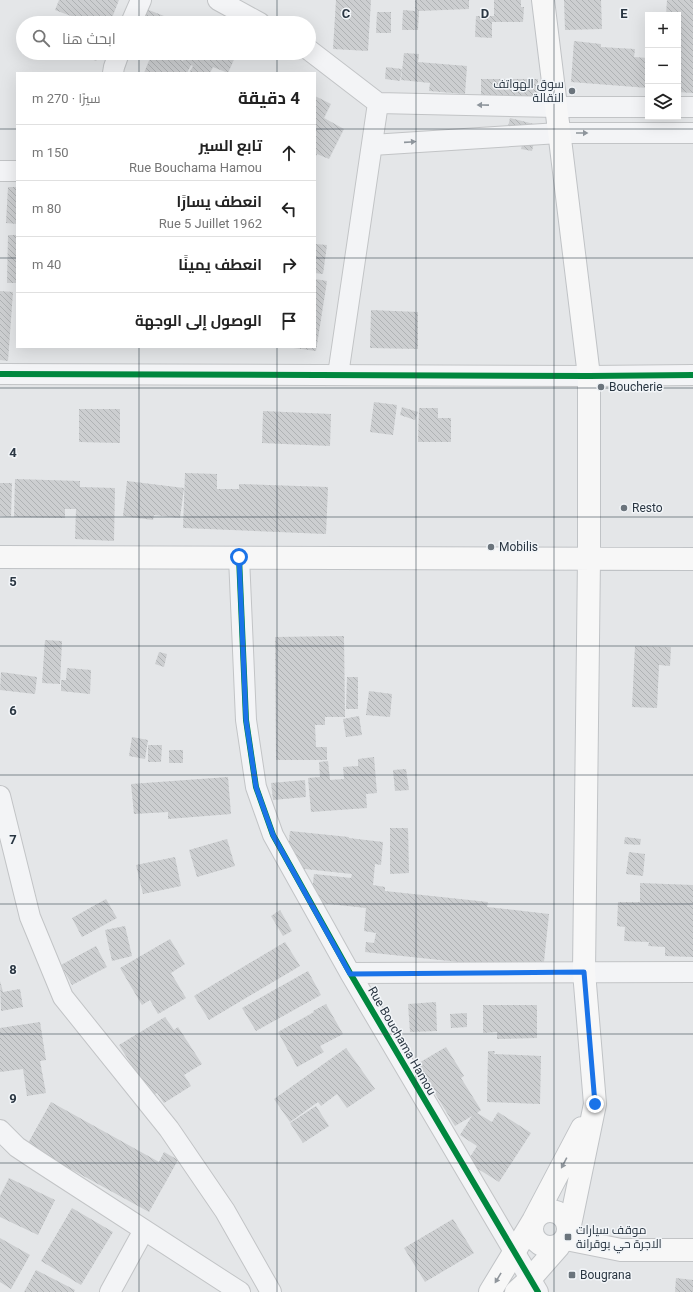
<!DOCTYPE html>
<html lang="ar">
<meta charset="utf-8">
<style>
body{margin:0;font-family:Roboto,Cairo,sans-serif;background:#f2f2f2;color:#222;direction:rtl}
.controls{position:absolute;right:12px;top:12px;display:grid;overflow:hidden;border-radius:0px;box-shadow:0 4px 16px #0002}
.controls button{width:36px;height:36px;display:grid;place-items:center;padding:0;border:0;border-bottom:1px solid #e0e0e0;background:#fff;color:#222;font:20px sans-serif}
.stop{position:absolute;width:12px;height:12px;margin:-9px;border:3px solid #1a73e8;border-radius:50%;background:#fff}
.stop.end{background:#1a73e8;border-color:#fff;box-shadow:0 1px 4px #0008}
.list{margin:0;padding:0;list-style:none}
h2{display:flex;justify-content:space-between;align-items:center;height:52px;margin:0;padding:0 16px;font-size:17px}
h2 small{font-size:13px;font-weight:400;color:#767676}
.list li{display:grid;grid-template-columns:26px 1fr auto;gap:12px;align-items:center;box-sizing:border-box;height:56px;padding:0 16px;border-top:1px solid #e0e0e0}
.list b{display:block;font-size:15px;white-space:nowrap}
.list p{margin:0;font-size:13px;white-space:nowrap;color:#767676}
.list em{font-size:13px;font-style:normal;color:#767676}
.icon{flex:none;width:22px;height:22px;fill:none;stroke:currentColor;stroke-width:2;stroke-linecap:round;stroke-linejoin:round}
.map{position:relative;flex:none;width:693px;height:1292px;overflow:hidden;direction:ltr}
.search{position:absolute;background:#fff;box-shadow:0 4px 16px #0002;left:16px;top:16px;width:300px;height:44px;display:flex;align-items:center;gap:10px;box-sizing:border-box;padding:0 14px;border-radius:22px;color:#767676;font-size:15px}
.panel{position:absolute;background:#fff;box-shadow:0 4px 16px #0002;left:16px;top:72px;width:300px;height:276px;border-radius:0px;direction:rtl}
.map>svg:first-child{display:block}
.building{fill:url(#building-back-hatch)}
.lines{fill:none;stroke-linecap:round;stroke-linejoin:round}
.street-casing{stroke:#c2c4c6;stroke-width:22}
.secondary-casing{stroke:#c2c4c6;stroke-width:24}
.primary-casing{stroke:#c0c3c6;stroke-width:24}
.street{stroke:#f3f4f6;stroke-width:20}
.secondary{stroke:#f7f7f7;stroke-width:22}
.primary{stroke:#f7f7f7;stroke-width:22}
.cycleway-casing{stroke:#f2f5f8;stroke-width:8}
.cycleway{stroke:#00873e;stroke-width:6}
.oneway{fill:#8e959c}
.oneway2{fill:#90969c}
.route{stroke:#1a73e8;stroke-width:5}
.grid{fill:none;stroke:#2a3642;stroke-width:1;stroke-opacity:0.55}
.poi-dot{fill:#6b747c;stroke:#f2f5f8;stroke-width:1.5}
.labels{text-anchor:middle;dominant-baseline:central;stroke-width:3;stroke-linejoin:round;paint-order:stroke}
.poi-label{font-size:12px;fill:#2a3642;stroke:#f2f5f8;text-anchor:start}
.street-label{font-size:12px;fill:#2a3642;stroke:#f2f5f8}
.grid-label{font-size:13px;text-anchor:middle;font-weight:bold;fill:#2a3642;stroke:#f2f5f8;stroke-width:3;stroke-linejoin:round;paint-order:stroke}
</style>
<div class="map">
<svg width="693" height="1292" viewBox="0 0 693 1292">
<defs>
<pattern id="building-back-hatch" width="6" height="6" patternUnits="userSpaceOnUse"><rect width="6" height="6" fill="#ccced0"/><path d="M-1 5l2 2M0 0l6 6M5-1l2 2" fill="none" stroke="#afb2b4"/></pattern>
</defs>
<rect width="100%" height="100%" fill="#e4e6e8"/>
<path class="building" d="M59,0H119L110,23H77L79,19L55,10Z
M336,0H371L368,51L333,49Z
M415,0H469V9L419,11L418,30H402L403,10L415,11Z
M494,0H521V7H524L523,22H492V38L475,37L476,16H494Z
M564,0H601L602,29L565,30Z
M667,0H693V93L678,92V15H666Z
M141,7L182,23H135Z
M377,12H391V33H376Z
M574,41L601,44V47L635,49L634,57L648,58V88L571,82Z
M76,53H99L96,61Z
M152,53H179L176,58L183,61L187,53H237L228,73L213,67L210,73H189L193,66L191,65L187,73H144Z
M404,53L419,54L418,62L467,66L465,94L429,91L430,83L401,80Z
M386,67L402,69L400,81L385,79Z
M481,79H538V96H481Z
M315,96L331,104L324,118L344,129L329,159L317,154L315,159Z
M510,118L538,125L532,151L521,149L524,137L507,131Z
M8,187H17V224L6,223Z
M8,235H17V283H7Z
M315,244L327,245L323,274L315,273Z
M315,279L327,281L316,351L294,348L315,347Z
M0,291L13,292L8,361L0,360Z
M371,310L418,312V349L370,348Z
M374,402L397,405L393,435L370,432Z
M402,407L418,412L415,420L400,415Z
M419,408H438V418H451V442H418Z
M79,409H120V443L79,442Z
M263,411L331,414L330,446L262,443Z
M185,473L217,474V489H239V484L328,487L326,534L183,528Z
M15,479L80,481V487L115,488L114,541L75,539L76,509H65V518L14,517Z
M127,481L184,488L180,518L154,515L153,520L123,516Z
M0,483H12L11,517L0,516Z
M344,636L345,717H325V725H315L316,747H327V760H276L275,637Z
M45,640L62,641L60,684L42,683Z
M635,646L671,647L670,666L659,665L657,708L632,707Z
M159,652L167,654L164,667L155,664Z
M67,668L91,670L90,694L61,691V680H66Z
M1,672L37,677L35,694L0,690Z
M347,677H358V709H346Z
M369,691L392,694L390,717L366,715Z
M359,716L362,735L346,737L343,719Z
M132,737L148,740L145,759L129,756Z
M148,745H162L161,762H148Z
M169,750H183V763H169Z
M374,757L377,793L366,794L367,808L311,812L308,778L320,777L319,762L328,761L330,780L344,779L343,767L358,766V759Z
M406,769L409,790L395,791L393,770Z
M228,777L231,814L168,819V812L134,814L131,784Z
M305,780L306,797L273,800L271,783Z
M390,828H408L409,873L390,874Z
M290,831L349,837V838L383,842L381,865L375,864L373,885L385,887V891L488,902L487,907L549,914L543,971L365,952L366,942L374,943L376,933L364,931L366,908L311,902L314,874L351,878L352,874L286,867Z
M625,837L641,839L640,845L624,844Z
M227,839L235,866L197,877L189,850Z
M629,852L645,854L643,876L626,874Z
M175,857L181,886L143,894L136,865Z
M640,883L693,885V957L665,956V947L648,946L649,942L624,941L625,927L617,926L618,902H640Z
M106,899L117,918L82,937L72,918Z
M280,910L292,931L283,936L271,916Z
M125,926L132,956L112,961L105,930Z
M170,939L185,964L171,973L186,998L158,1014L150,1000L142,1005L120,968Z
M285,942L300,966L209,1020L194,996Z
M96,946L107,967L72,985L61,965Z
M308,971L321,995L256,1031L242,1008Z
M0,981L3,992L20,989L23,1007L1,1011Z
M436,1002L437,1031L410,1032L408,1004Z
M326,1004L343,1034L320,1046L324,1052L297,1067L278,1032L314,1012L313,1011Z
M483,1005H537V1038L497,1039V1032L483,1033Z
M467,1013V1027L451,1028L450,1014Z
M165,1017L174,1030L178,1027L202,1064L184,1075L191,1086L164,1103L157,1093L151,1096L119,1045Z
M40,1022L46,1060L40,1061L46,1093L27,1096L23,1069L0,1072V1028Z
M446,1047L464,1076L461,1078L481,1110L477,1113L492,1122L498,1112L531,1133L499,1182L467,1162L477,1146L460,1135L472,1116L455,1126L417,1064Z
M346,1048L375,1089L347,1108L337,1094L321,1106L318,1102L290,1122L274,1099Z
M488,1051H495L494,1054L541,1056L540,1104L487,1102Z
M51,1102L159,1162L164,1152L178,1160L149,1212L27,1145Z
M316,1106L329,1126L303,1143L290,1123Z
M9,1178L55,1200L38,1235L0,1217V1196Z
M72,1208L113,1232L81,1285L41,1261Z
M453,1219L474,1253L425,1282L404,1248Z
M0,1238L30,1255L11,1289L0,1282Z
M36,1270L75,1290L74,1292H24Z
M676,1278L693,1280V1292H675Z"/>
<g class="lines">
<defs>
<path id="street" d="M218,0L260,23
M131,23L141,0
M309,50L378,103L556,107H648
M113,73L114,67L119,53
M678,107H693
M372,145L559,133H693
M0,171H17
M0,374L589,376L693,375
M338,375L378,103
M239,557L246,720L256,787L273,835L350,973L538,1292
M0,796L30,917L63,997L169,1129L225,1211L271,1292
M350,973L693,972
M0,1130L17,1147L38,1161L240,1292
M110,1292L144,1230"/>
<path id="secondary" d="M566,1239L621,1250H693"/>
<path id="primary" d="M543,0L589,376V558L584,972L595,1104L569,1230
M0,557L693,559
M532 1229a18 18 0 1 1 36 0a18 18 0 1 1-36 0Z
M490,1292L533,1221L582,1128
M516,1292L530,1279L559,1246"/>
</defs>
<use href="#street" class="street-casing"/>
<use href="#secondary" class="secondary-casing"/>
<use href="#primary" class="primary-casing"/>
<use href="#street" class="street"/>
<use href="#secondary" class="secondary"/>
<use href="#primary" class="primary"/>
<defs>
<path id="cycleway" d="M0,374L589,376L693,375
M239,557L246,720L256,787L273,835L350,973L538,1292"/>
</defs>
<use href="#cycleway" class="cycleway-casing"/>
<use href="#cycleway" class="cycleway"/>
</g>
<defs><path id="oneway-solid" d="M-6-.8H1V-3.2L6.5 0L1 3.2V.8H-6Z"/></defs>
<g class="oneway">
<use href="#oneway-solid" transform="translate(483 105) rotate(-179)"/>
<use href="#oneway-solid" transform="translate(582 133)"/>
<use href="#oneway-solid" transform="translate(410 142) rotate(-4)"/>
</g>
<g class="oneway2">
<use href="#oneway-solid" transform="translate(564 1163) rotate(118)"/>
<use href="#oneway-solid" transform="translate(498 1278) rotate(121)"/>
</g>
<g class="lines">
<path class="route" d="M239,557L246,720L256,787L273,835L350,974L584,972L595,1104"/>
</g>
<path class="grid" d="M139,0V23M277,0V23M416,0V1292M554,0V1292M139,53V73M277,53V73M0,129H17M315,129H693M0,258H17M315,258H693M139,347V1292M277,347V1292M0,388H693M0,517H693M0,646H693M0,775H693M0,904H693M0,1034H693M0,1163H693"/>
<g class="poi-dot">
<circle cx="572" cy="91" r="4"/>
<circle cx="601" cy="387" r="4"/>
<circle cx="624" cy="508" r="4"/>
<circle cx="491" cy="547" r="4"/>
<rect x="564" y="1233" width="8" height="8" rx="2"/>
<rect x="568" y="1271" width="8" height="8" rx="2"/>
</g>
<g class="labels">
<g class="poi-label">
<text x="564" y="84" text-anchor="end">سوق الهواتف<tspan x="564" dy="14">النقالة</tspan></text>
<text x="609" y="387">Boucherie</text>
<text x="632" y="508">Resto</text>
<text x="499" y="547">Mobilis</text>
<text x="576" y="1230">موقف سيارات<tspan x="576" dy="14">الاجرة حي بوقرانة</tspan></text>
<text x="580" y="1275">Bougrana</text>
</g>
<g class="street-label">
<text transform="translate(402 1041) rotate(60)">Rue Bouchama Hamou</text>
</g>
</g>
<g class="grid-label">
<text x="346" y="18">C</text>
<text x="485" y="18">D</text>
<text x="624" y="18">E</text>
<text x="13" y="457">4</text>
<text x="13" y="586">5</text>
<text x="13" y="715">6</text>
<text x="13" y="844">7</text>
<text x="13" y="974">8</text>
<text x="13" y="1103">9</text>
</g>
</svg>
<div class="controls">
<button>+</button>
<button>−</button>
<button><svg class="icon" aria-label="layers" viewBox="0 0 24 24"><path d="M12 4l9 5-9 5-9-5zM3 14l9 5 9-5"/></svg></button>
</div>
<div class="stop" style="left:239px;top:557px"></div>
<div class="stop end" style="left:595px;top:1104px"></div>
<div class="search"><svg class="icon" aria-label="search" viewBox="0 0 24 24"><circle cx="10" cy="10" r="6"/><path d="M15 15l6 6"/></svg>ابحث هنا</div>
<section class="panel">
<h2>4 دقيقة<small>سيرًا · 270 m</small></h2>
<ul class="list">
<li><svg class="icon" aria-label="ahead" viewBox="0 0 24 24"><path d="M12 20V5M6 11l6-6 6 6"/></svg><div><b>تابع السير</b><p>Rue Bouchama Hamou</p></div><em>150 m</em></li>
<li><svg class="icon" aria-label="left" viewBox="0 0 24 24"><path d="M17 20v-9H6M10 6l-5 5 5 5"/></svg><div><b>انعطف يسارًا</b><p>Rue 5 Juillet 1962</p></div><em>80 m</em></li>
<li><svg class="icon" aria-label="right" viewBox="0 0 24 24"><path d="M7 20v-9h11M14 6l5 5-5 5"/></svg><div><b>انعطف يمينًا</b></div><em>40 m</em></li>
<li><svg class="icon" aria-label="arrive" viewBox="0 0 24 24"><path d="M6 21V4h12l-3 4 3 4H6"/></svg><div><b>الوصول إلى الوجهة</b></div></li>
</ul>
</section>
</div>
